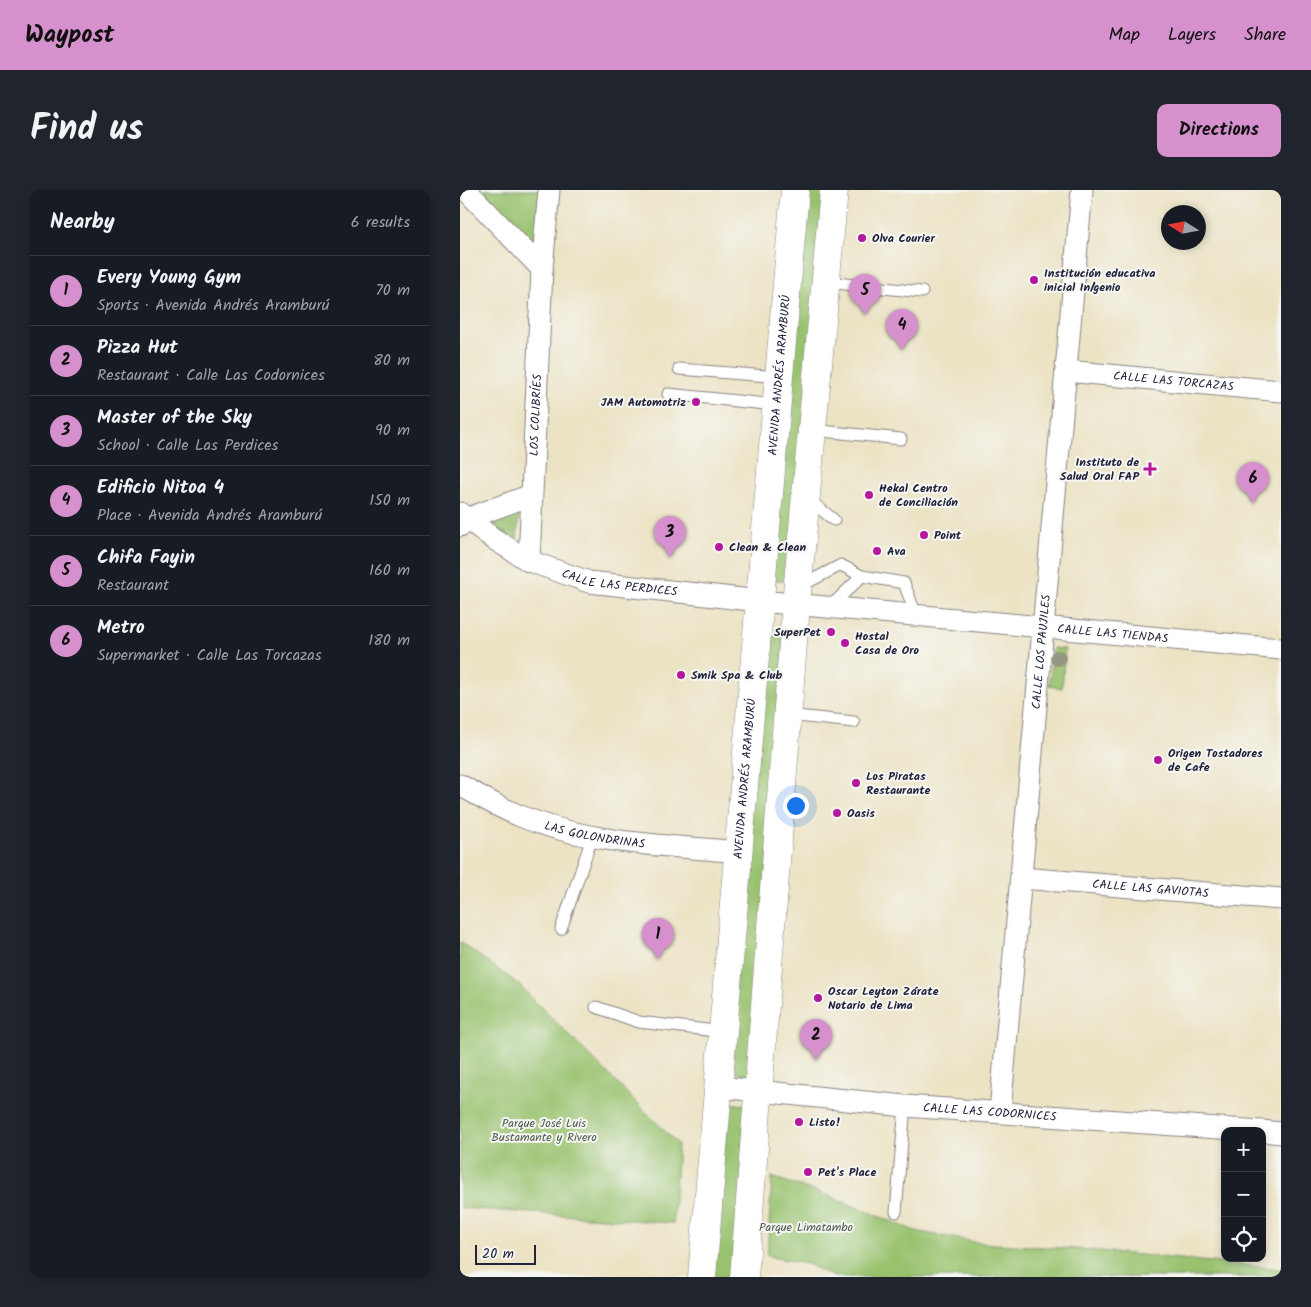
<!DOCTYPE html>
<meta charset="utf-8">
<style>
body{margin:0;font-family:Kalam,sans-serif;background:#20242c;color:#f1f3f6}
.controls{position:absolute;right:15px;bottom:15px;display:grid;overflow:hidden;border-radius:10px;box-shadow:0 2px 8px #0003}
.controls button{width:45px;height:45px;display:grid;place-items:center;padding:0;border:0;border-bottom:1px solid #363941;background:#171b24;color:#f1f3f6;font:25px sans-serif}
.compass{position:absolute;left:701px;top:15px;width:45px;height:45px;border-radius:50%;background:#171b24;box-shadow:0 2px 8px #0003;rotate:281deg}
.scale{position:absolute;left:15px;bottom:12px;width:61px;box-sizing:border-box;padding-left:5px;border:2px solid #22223b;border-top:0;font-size:14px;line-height:18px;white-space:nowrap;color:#22223b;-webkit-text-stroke:4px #f6f6f2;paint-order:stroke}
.you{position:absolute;left:335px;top:615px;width:18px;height:18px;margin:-12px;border:4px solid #fff;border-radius:50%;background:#1a73e8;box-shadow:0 0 0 8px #1a73e833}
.badge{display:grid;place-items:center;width:32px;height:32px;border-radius:50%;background:#d690ce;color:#111;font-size:16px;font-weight:700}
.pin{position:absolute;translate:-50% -41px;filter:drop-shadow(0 1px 2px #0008)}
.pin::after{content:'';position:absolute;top:26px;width:18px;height:15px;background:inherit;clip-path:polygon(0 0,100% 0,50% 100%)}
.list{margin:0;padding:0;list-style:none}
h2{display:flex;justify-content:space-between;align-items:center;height:65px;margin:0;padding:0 20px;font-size:21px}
h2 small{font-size:16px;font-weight:400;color:#9ea1a6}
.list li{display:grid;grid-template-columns:32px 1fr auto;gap:15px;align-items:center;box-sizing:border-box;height:70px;padding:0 20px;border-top:1px solid #363941}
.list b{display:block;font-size:19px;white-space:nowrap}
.list p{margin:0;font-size:16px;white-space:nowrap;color:#9ea1a6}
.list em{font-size:16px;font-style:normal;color:#9ea1a6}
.icon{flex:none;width:28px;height:28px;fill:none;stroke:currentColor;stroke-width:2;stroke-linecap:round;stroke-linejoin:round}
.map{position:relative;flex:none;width:821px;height:1087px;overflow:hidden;border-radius:10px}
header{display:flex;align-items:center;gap:30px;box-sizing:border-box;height:70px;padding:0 25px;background:#d690ce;color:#111}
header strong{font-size:24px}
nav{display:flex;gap:28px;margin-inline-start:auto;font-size:18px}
.intro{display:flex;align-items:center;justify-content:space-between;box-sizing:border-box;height:120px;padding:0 30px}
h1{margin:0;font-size:35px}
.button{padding:12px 22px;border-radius:10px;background:#d690ce;color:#111;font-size:18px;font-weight:700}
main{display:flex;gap:30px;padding:0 30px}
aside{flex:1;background:#171b24;border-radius:10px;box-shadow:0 2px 8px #0003}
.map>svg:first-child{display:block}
.green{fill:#99c26e;stroke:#5e7254}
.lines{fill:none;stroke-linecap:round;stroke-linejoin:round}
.lane-casing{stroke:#878280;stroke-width:13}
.street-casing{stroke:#878280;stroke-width:23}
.secondary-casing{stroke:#878280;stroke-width:29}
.lane{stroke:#fff;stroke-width:11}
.street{stroke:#fff;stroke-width:21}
.secondary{stroke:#fff;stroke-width:28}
.tree{fill:#949883}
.poi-dot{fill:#b5179e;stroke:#f6f6f2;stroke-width:2}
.labels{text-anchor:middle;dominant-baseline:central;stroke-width:4;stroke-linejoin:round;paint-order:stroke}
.poi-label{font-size:12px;font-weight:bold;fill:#22223b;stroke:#f6f6f2;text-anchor:start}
.street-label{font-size:12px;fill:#22223b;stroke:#f6f6f2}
.park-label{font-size:12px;fill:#4c5a4d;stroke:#f6f6f2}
</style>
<header>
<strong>Waypost</strong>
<nav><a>Map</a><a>Layers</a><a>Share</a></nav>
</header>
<div class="intro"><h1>Find us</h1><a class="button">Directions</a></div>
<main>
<aside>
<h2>Nearby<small>6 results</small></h2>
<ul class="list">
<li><span class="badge">1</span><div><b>Every Young Gym</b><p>Sports · Avenida Andrés Aramburú</p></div><em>70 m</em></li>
<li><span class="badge">2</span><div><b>Pizza Hut</b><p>Restaurant · Calle Las Codornices</p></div><em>80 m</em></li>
<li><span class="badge">3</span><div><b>Master of the Sky</b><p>School · Calle Las Perdices</p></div><em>90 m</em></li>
<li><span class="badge">4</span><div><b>Edificio Nitoa 4</b><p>Place · Avenida Andrés Aramburú</p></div><em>150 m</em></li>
<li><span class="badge">5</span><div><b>Chifa Fayin</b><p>Restaurant</p></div><em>160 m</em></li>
<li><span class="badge">6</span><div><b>Metro</b><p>Supermarket · Calle Las Torcazas</p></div><em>180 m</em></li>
</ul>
</aside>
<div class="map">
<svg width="821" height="1087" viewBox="0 0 821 1087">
<rect width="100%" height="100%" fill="#f6f6f2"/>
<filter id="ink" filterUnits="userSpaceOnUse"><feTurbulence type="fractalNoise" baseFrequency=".02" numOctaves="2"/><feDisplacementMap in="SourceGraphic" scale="10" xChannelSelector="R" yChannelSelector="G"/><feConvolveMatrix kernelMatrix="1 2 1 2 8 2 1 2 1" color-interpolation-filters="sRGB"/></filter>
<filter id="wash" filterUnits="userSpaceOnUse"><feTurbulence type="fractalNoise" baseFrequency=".0096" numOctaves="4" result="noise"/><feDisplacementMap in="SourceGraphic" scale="20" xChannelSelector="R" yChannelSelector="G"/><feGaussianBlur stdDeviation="1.12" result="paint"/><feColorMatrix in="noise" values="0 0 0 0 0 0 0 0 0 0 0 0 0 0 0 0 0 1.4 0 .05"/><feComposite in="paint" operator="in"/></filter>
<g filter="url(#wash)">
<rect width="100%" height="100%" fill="#ece3c4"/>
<path class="green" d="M24,0H84L79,57L65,54Z
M341,0H367L332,392L310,389Z
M59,320L57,351L31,334Z
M301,441L324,445L292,885L264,881Z
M593,458L605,459L602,498L589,496Z
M0,752L58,794L218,954L213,1033L0,1018Z
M263,913L289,915L276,1087H249Z
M312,987L369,1006L455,1041L521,1053L631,1060L821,1079V1087H374L350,1075L307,1066Z"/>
</g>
<g filter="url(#ink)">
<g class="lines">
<defs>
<path id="lane" d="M366,92L462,102
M219,179L319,187
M208,204L316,215
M352,240L441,249
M348,309L374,330
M339,397L381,375L402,386L444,393L456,425
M370,417L402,386
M327,525L394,532
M101,739L133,645
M136,817L179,832L264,842
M436,1022L445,916"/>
<g id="street">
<path d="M6,0L82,79"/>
<path id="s1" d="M606,181L821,201"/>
<path id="s2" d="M0,323L34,349L69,371L129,392L300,411L821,459"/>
<path d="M0,336L6,329L71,305"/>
<path id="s3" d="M69,371L82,79L89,0"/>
<path id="s4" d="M0,595C19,606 38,617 58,625C126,654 206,655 279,662"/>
<path id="s5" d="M561,688L821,709"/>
<path id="s6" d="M259,897L445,916L801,941"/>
<path id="s7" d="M540,922L622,0"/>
<path d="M802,941L821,943"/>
</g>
<g id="secondary">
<path id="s8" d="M242,1087L335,0"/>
<path d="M284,1087L336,414L374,0"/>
</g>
</defs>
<use href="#lane" class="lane-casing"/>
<use href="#street" class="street-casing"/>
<use href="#secondary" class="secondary-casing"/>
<use href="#lane" class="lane"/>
<use href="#street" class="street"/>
<use href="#secondary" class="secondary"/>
</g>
<circle class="tree" cx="598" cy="468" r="8"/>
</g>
<g class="poi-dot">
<circle cx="402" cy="48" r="5"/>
<circle cx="574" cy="90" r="5"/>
<circle cx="236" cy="212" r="5"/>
<path d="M687.5 271.5h5v5h5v5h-5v5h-5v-5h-5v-5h5z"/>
<circle cx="409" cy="305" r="5"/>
<circle cx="464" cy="345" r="5"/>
<circle cx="259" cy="357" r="5"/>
<circle cx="417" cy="361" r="5"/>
<circle cx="371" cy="442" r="5"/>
<circle cx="385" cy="453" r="5"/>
<circle cx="221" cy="485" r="5"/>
<circle cx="698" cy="570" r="5"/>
<circle cx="396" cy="593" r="5"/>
<circle cx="377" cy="623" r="5"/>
<circle cx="358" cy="808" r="5"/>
<circle cx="339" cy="932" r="5"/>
<circle cx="348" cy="982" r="5"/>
</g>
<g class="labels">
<g class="poi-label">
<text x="412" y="48">Olva Courier</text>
<text x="584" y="83">Institución educativa<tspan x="584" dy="14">inicial In/genio</tspan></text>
<text x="226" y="212" text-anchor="end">JAM Automotriz</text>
<text x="679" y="272" text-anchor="end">Instituto de<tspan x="679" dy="14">Salud Oral FAP</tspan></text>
<text x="419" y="298">Hekal Centro<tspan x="419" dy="14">de Conciliación</tspan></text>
<text x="474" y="345">Point</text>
<text x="269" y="357">Clean &amp; Clean</text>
<text x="427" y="361">Ava</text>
<text x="361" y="442" text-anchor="end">SuperPet</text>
<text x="395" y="446">Hostal<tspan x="395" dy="14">Casa de Oro</tspan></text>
<text x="231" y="485">Smik Spa &amp; Club</text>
<text x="708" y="563">Origen Tostadores<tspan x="708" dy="14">de Cafe</tspan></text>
<text x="406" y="586">Los Piratas<tspan x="406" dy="14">Restaurante</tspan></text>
<text x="387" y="623">Oasis</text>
<text x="368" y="801">Oscar Leyton Zárate<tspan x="368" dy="14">Notario de Lima</tspan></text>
<text x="349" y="932">Listo!</text>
<text x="358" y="982">Pet's Place</text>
</g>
<g class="street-label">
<text stroke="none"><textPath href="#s8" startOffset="905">AVENIDA ANDRÉS ARAMBURÚ</textPath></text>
<text stroke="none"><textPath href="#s1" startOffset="108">CALLE LAS TORCAZAS</textPath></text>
<text stroke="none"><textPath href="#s3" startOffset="146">LOS COLIBRÍES</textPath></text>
<text stroke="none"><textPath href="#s2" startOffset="178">CALLE LAS PERDICES</textPath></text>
<text stroke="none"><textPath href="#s2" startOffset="674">CALLE LAS TIENDAS</textPath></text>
<text stroke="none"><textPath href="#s7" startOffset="462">CALLE LOS PAUJILES</textPath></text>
<text stroke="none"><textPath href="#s8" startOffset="500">AVENIDA ANDRÉS ARAMBURÚ</textPath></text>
<text stroke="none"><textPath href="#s4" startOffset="145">LAS GOLONDRINAS</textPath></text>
<text stroke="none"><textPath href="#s5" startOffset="130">CALLE LAS GAVIOTAS</textPath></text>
<text stroke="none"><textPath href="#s6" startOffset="272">CALLE LAS CODORNICES</textPath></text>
</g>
<g class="park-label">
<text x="84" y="933">Parque José Luis<tspan x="84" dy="14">Bustamante y Rivero</tspan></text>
<text x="346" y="1037">Parque Limatambo</text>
</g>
</g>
</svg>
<div class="controls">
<button>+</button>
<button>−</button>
<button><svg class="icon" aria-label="locate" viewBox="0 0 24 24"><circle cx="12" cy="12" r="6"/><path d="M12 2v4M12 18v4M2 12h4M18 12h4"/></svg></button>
</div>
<svg class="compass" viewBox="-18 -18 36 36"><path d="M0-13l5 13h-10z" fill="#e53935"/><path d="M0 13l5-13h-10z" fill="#9ea1a6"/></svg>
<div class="scale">20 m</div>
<div class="you"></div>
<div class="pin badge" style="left:198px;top:769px">1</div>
<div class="pin badge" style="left:356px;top:870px">2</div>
<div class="pin badge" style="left:210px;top:367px">3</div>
<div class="pin badge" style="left:442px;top:160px">4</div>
<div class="pin badge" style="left:405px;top:125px">5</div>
<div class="pin badge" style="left:793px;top:313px">6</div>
</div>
</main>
